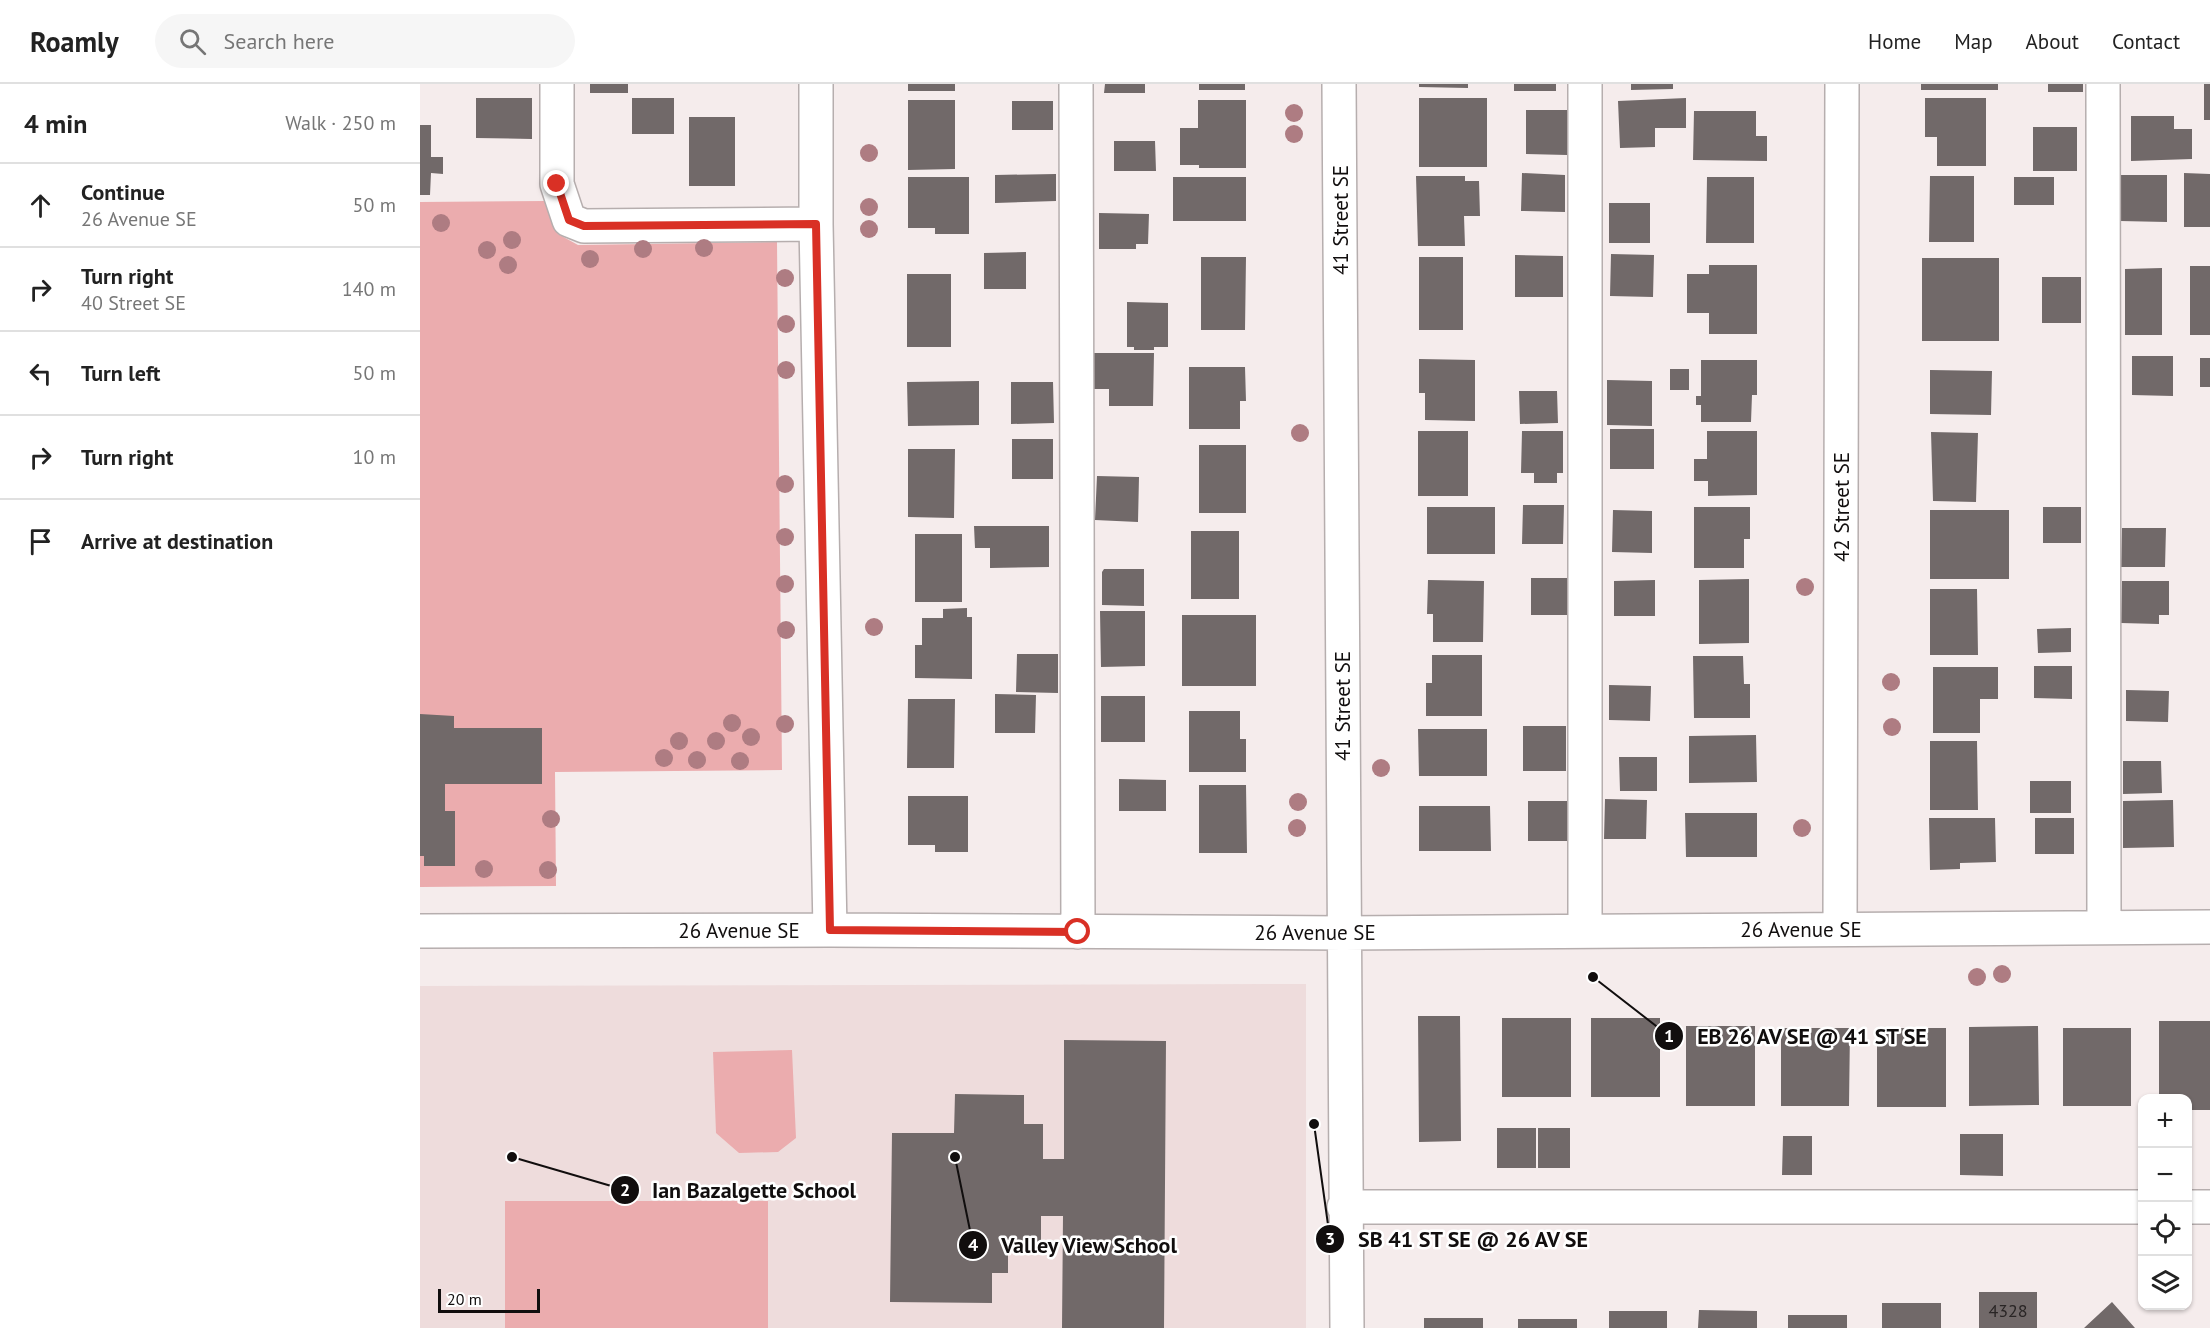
<!DOCTYPE html>
<meta charset="utf-8">
<style>
body{margin:0;font-family:"PT Sans",sans-serif;background:#f6f6f6;color:#222}
.controls{position:absolute;right:18px;bottom:18px;display:grid;overflow:hidden;border-radius:12px;box-shadow:0 2px 4px #0004}
.controls button{width:54px;height:54px;display:grid;place-items:center;padding:0;border:0;border-bottom:2px solid #e0e0e0;background:#fff;color:#222;font:30px sans-serif}
.scale{position:absolute;left:18px;bottom:15px;width:102px;box-sizing:border-box;padding-left:6px;border:3px solid #110e0e;border-top:0;font-size:16px;line-height:21px;white-space:nowrap;color:#110e0e;-webkit-text-stroke:4px #fff;paint-order:stroke}
.stop{position:absolute;width:18px;height:18px;margin:-14px;border:4px solid #d93025;border-radius:50%;background:#fff}
.stop.end{background:#d93025;border-color:#fff;box-shadow:0 2px 6px #0008}
.list{margin:0;padding:0;list-style:none}
h2{display:flex;justify-content:space-between;align-items:center;height:78px;margin:0;padding:0 24px;font-size:26px}
h2 small{font-size:20px;font-weight:400;color:#767676}
.list li{display:grid;grid-template-columns:39px 1fr auto;gap:18px;align-items:center;box-sizing:border-box;height:84px;padding:0 24px;border-top:2px solid #e0e0e0}
.list b{display:block;font-size:22px;white-space:nowrap}
.list p{margin:0;font-size:20px;white-space:nowrap;color:#767676}
.list em{font-size:20px;font-style:normal;color:#767676}
.icon{flex:none;width:33px;height:33px;fill:none;stroke:currentColor;stroke-width:2;stroke-linecap:round;stroke-linejoin:round}
.map{position:relative;flex:none;width:1790px;height:1244px;overflow:hidden}
header{display:flex;align-items:center;gap:36px;box-sizing:border-box;height:84px;padding:0 30px;background:#fff;border-bottom:2px solid #e0e0e0}
header strong{font-size:28px}
nav{display:flex;gap:33px;margin-inline-start:auto;font-size:21px}
.search{width:420px;height:54px;background:#f6f6f6;display:flex;align-items:center;gap:15px;box-sizing:border-box;padding:0 21px;border-radius:33px;color:#767676;font-size:22px}
main{display:flex}
aside{flex:1;background:#fff}
.map>svg:first-child{display:block}
.built{fill:#eedcdc}
.green{fill:#ebacae}
.building{fill:#716969}
.lines{fill:none;stroke-linecap:round;stroke-linejoin:round}
.minor-casing{stroke:#b6aeae;stroke-width:36}
.minor{stroke:#fff;stroke-width:33}
.tree{fill:#ae7c82}
.route{stroke:#d93025;stroke-width:8}
.labels{text-anchor:middle;dominant-baseline:central;stroke-width:5;stroke-linejoin:round;paint-order:stroke}
.number-label{font-size:18px;fill:#292525}
.street-label{font-size:21px;fill:#110e0e;stroke:#fff}
.leader{fill:none;stroke:#110e0e;stroke-width:2}
.callout-dot{fill:#110e0e;stroke:#fff;stroke-width:2}
.mark-label{font-size:18px;text-anchor:middle;font-weight:bold;fill:#fff}
.callout-label{font-size:22px;text-anchor:middle;font-weight:bold;fill:#110e0e;stroke:#fff;stroke-width:5;stroke-linejoin:round;paint-order:stroke}
</style>
<header>
<strong>Roamly</strong>
<div class="search"><svg class="icon" aria-label="search" viewBox="0 0 24 24"><circle cx="10" cy="10" r="6"/><path d="M15 15l6 6"/></svg>Search here</div>
<nav><a>Home</a><a>Map</a><a>About</a><a>Contact</a></nav>
</header>
<main>
<aside>
<h2>4 min<small>Walk · 250 m</small></h2>
<ul class="list">
<li><svg class="icon" aria-label="ahead" viewBox="0 0 24 24"><path d="M12 20V5M6 11l6-6 6 6"/></svg><div><b>Continue</b><p>26 Avenue SE</p></div><em>50 m</em></li>
<li><svg class="icon" aria-label="right" viewBox="0 0 24 24"><path d="M7 20v-9h11M14 6l5 5-5 5"/></svg><div><b>Turn right</b><p>40 Street SE</p></div><em>140 m</em></li>
<li><svg class="icon" aria-label="left" viewBox="0 0 24 24"><path d="M17 20v-9H6M10 6l-5 5 5 5"/></svg><div><b>Turn left</b></div><em>50 m</em></li>
<li><svg class="icon" aria-label="right" viewBox="0 0 24 24"><path d="M7 20v-9h11M14 6l5 5-5 5"/></svg><div><b>Turn right</b></div><em>10 m</em></li>
<li><svg class="icon" aria-label="arrive" viewBox="0 0 24 24"><path d="M6 21V4h12l-3 4 3 4H6"/></svg><div><b>Arrive at destination</b></div></li>
</ul>
</aside>
<div class="map">
<svg width="1790" height="1244" viewBox="0 0 1790 1244">
<rect width="100%" height="100%" fill="#f5ecec"/>
<path class="built" d="M886,900V1244H0V902Z"/>
<path class="green" d="M127,117L138,150L158,161L357,158L362,686L135,688L136,802L0,803V118Z
M372,966L376,1054L358,1068L319,1069L296,1049L293,968Z
M85,1117H348V1244H85Z"/>
<path class="building" d="M170,0H208V9H170Z
M488,0H535V7H488Z
M685,0H725V9H684Z
M779,0H825V6H779Z
M999,0H1048V4L999,3Z
M1094,0H1136V7H1094Z
M1211,0H1253V5L1211,6Z
M1501,0H1578V6H1501Z
M1628,0H1663V8H1628Z
M1784,0H1790V36H1784Z
M56,14H112V55L56,54Z
M212,14H254V50H212Z
M999,14H1067V83H999Z
M1266,14V44H1235V63L1200,64L1198,17Z
M1505,14H1566V82H1517V53H1505Z
M488,16H535V85L488,86Z
M778,16H826V84H779V81H760V44H778Z
M592,17H633V46H592Z
M1106,26H1147V71L1106,70Z
M1274,27H1336V52H1347V77L1273,76Z
M1711,32H1754V45H1772V75L1711,77Z
M269,33H315V102H269Z
M0,41H11V73H23V90L11,89L10,111H0Z
M1613,43H1657V87H1613Z
M694,57H735L736,87H694Z
M1102,89L1145,91V128L1101,127Z
M1764,89L1790,90V143H1764Z
M636,90V117L575,119V91Z
M1701,91H1747V138L1700,137Z
M996,92H1045V97H1059L1060,132H1044L1045,162H998Z
M1510,92H1554V158H1509Z
M488,93H549V150H515V144H488Z
M753,93H826V137H753Z
M1287,93H1334V159H1286Z
M1594,93H1634V121H1594Z
M1189,119H1230V159H1189Z
M679,129L729,130L728,160H716V165H679Z
M606,168V205H564V169Z
M1191,170L1234,171L1233,213L1190,212Z
M1095,171L1143,172V213H1095Z
M781,173H826L825,246H781Z
M999,173H1043V246H999Z
M1502,174H1579V257H1502Z
M1289,181H1337V250H1289V229H1267V190H1289Z
M1770,182H1790V251H1770Z
M1742,184V251H1705V185Z
M487,190H531V263H487Z
M1622,193H1661V239H1622Z
M707,218L748,219V263H734V266H714V263H707Z
M671,269H734L733,322H689V305H671Z
M1712,272H1753V312L1712,311Z
M1780,274H1790V303H1780Z
M999,275L1055,276V337L1005,336V309H999Z
M1281,276H1337V311H1332L1331,338H1281V321H1276V312H1281Z
M769,283H825L826,317H820V345H769Z
M1250,285H1269V306H1250Z
M1510,286L1572,287L1571,331L1510,330Z
M1187,296L1232,297V342L1187,341Z
M559,297V341L488,342L487,298Z
M591,298H633L634,339L591,340Z
M1099,307H1137L1138,339L1100,340Z
M1190,345H1234V385H1190Z
M998,347H1048V412H998Z
M1102,347H1143V389H1137V399H1114V389H1101Z
M1287,347H1337V411L1288,412V397H1274V375H1287Z
M1511,348L1558,349L1556,418L1513,417Z
M592,355H633V395H592Z
M779,361H826V429H779Z
M488,365H535L534,434L488,433Z
M677,392L719,393L718,438L675,436Z
M1103,421H1144L1143,460H1102Z
M1007,423H1075V470H1007Z
M1274,423H1330V455H1324V484H1274Z
M1623,423H1661V459H1623Z
M1193,426L1232,427V469L1192,468Z
M1510,426H1589V495H1510Z
M554,442H629V483L570,484V464H555Z
M1702,444H1746L1745,483H1701Z
M771,447H819V515H771Z
M495,450H542V518H495Z
M684,485H724V522L682,521V488Z
M1111,494H1150V531H1111Z
M1329,495V559L1279,560V496Z
M1008,496L1064,497L1063,558H1013V530H1007Z
M1235,496V532H1194V497Z
M1702,497H1749V531H1739V540L1701,539Z
M1510,505H1557L1558,571H1510Z
M547,524V533H552V595L495,594V561H502V534H523V525Z
M680,527H725V582L681,583Z
M762,531H836V602H762Z
M1651,544V568L1618,569L1617,545Z
M597,570H638V609L596,608Z
M1012,571H1062V632H1006V599H1012Z
M1273,572H1323L1324,600H1330V634H1274Z
M1614,582H1652V615L1614,614Z
M1513,583H1578V615H1560V649H1513Z
M1189,601L1231,602L1230,637L1189,636Z
M1706,606L1749,607L1748,638L1706,637Z
M575,610L616,611L615,649H575Z
M681,612H725V658H681Z
M488,615H535L534,684H487Z
M769,627H820V655H826V688H769Z
M0,630L34,632V644H122V700H25V727H35V782H4V772H0Z
M1103,642H1146V687H1103Z
M998,645H1067V692H999Z
M1336,651L1337,698L1269,699V652Z
M1510,657H1557L1558,726H1510Z
M1199,673H1237V707H1200Z
M1703,677H1741L1742,709L1703,710Z
M699,695L746,696V727H699Z
M1610,697H1651V729H1610Z
M779,701H826L827,769H779Z
M488,712H548V768H515V761H488Z
M1185,715L1227,716L1226,755H1184Z
M1753,716L1754,763L1703,764V717Z
M1108,717H1151V757H1108Z
M999,722H1070L1071,767H999Z
M1265,729H1337V773H1266Z
M1509,734H1575L1576,778L1540,779V785L1510,786Z
M1615,734H1654V770H1615Z
M998,932H1040L1041,1057L999,1058Z
M1082,934H1151V1013H1082Z
M1171,934H1240V1013H1171Z
M1739,937H1790V1026H1768V1014H1739Z
M1266,942H1335V1022H1266Z
M1618,942L1619,1021L1549,1022V943Z
M1361,944H1430L1429,1022H1361Z
M1457,944H1526V1023H1457Z
M1643,944H1711V1022H1643Z
M644,956L746,957L744,1244H642L643,1132H621V1166H588V1189H572V1219L470,1218L472,1049H534L535,1010L604,1011V1040H623V1075H644Z
M1077,1044H1116V1084H1077Z
M1118,1044H1150V1084H1118Z
M1540,1050H1583V1092L1540,1091Z
M1363,1052H1392V1091H1362Z
M1559,1208H1617V1244H1559Z
M1692,1218L1715,1244H1664Z
M1462,1219H1521V1244H1462Z
M1279,1226L1337,1227V1244H1278Z
M1189,1227H1247V1244H1189Z
M1368,1231H1427V1244H1368Z
M1004,1234H1063V1244H1004Z
M1098,1235H1157V1244H1098Z"/>
<g class="lines">
<defs>
<path id="minor" d="M137,0V100L149,136L164,142L396,140
M396,0V140L410,846
M656,0L658,848
M919,0L927,1244
M1165,0V847
M1683,0L1684,843
M1420,845L1422,0
M0,847L410,846L923,849L1790,843
M924,1123H1722
M1768,1123H1790"/>
</defs>
<use href="#minor" class="minor-casing"/>
<use href="#minor" class="minor"/>
</g>
<g class="tree">
<circle cx="874" cy="29" r="9"/>
<circle cx="874" cy="50" r="9"/>
<circle cx="449" cy="69" r="9"/>
<circle cx="449" cy="123" r="9"/>
<circle cx="21" cy="139" r="9"/>
<circle cx="449" cy="145" r="9"/>
<circle cx="92" cy="156" r="9"/>
<circle cx="284" cy="164" r="9"/>
<circle cx="223" cy="165" r="9"/>
<circle cx="67" cy="166" r="9"/>
<circle cx="170" cy="175" r="9"/>
<circle cx="88" cy="181" r="9"/>
<circle cx="365" cy="194" r="9"/>
<circle cx="366" cy="240" r="9"/>
<circle cx="366" cy="286" r="9"/>
<circle cx="880" cy="349" r="9"/>
<circle cx="365" cy="400" r="9"/>
<circle cx="365" cy="453" r="9"/>
<circle cx="365" cy="500" r="9"/>
<circle cx="1385" cy="503" r="9"/>
<circle cx="454" cy="543" r="9"/>
<circle cx="366" cy="546" r="9"/>
<circle cx="1471" cy="598" r="9"/>
<circle cx="312" cy="639" r="9"/>
<circle cx="365" cy="640" r="9"/>
<circle cx="1472" cy="643" r="9"/>
<circle cx="331" cy="653" r="9"/>
<circle cx="259" cy="657" r="9"/>
<circle cx="296" cy="657" r="9"/>
<circle cx="244" cy="674" r="9"/>
<circle cx="277" cy="676" r="9"/>
<circle cx="320" cy="677" r="9"/>
<circle cx="961" cy="684" r="9"/>
<circle cx="878" cy="718" r="9"/>
<circle cx="131" cy="735" r="9"/>
<circle cx="877" cy="744" r="9"/>
<circle cx="1382" cy="744" r="9"/>
<circle cx="64" cy="785" r="9"/>
<circle cx="128" cy="786" r="9"/>
<circle cx="1582" cy="890" r="9"/>
<circle cx="1557" cy="893" r="9"/>
</g>
<g class="lines">
<path class="route" d="M137,100L149,136L164,142L396,140L410,846L658,848"/>
</g>
<g class="labels">
<g class="number-label">
<text x="1588" y="1226">4328</text>
</g>
<g class="street-label">
<text transform="translate(920 136) rotate(-90)">41 Street SE</text>
<text transform="translate(1421 423) rotate(-90)">42 Street SE</text>
<text transform="translate(922 622) rotate(-90)">41 Street SE</text>
<text x="1381" y="845">26 Avenue SE</text>
<text x="319" y="846">26 Avenue SE</text>
<text x="895" y="848">26 Avenue SE</text>
</g>
</g>
<path class="leader" d="M1173 893L1249 952M92 1073L205 1106M894 1040L910 1155M535 1073L553 1161"/>
<g class="callout-dot">
<circle cx="1173" cy="893" r="6"/>
<circle cx="92" cy="1073" r="6"/>
<circle cx="894" cy="1040" r="6"/>
<circle cx="535" cy="1073" r="6"/>
<circle cx="1249" cy="952" r="15"/>
<circle cx="205" cy="1106" r="15"/>
<circle cx="910" cy="1155" r="15"/>
<circle cx="553" cy="1161" r="15"/>
</g>
<g class="mark-label">
<text x="1249" y="958">1</text>
<text x="205" y="1112">2</text>
<text x="910" y="1161">3</text>
<text x="553" y="1167">4</text>
</g>
<g class="callout-label">
<text x="1392" y="960">EB 26 AV SE @ 41 ST SE</text>
<text x="334" y="1114">Ian Bazalgette School</text>
<text x="1053" y="1163">SB 41 ST SE @ 26 AV SE</text>
<text x="669" y="1169">Valley View School</text>
</g>
</svg>
<div class="controls">
<button>+</button>
<button>−</button>
<button><svg class="icon" aria-label="locate" viewBox="0 0 24 24"><circle cx="12" cy="12" r="6"/><path d="M12 2v4M12 18v4M2 12h4M18 12h4"/></svg></button>
<button><svg class="icon" aria-label="layers" viewBox="0 0 24 24"><path d="M12 4l9 5-9 5-9-5zM3 14l9 5 9-5"/></svg></button>
</div>
<div class="scale">20 m</div>
<div class="stop" style="left:658px;top:848px"></div>
<div class="stop end" style="left:137px;top:100px"></div>
</div>
</main>
